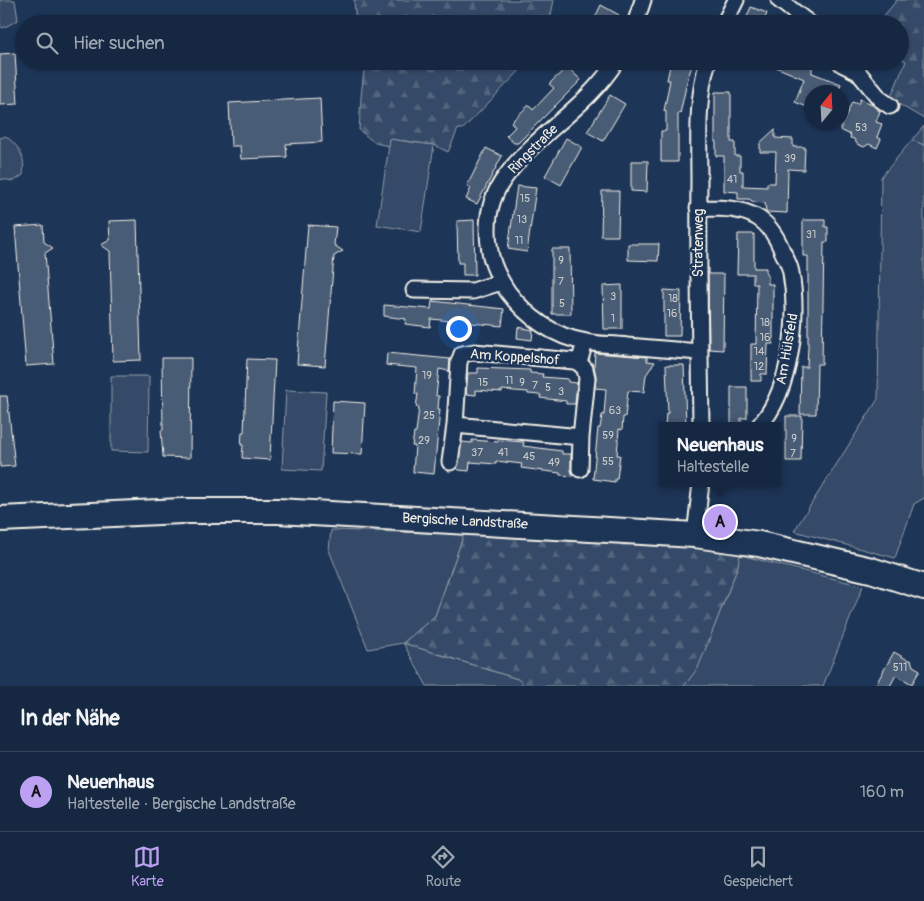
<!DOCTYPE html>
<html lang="de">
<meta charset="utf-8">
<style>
body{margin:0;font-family:Pangolin,sans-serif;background:#23344c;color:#f1f3f6}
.compass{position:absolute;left:804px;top:85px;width:45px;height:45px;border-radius:50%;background:#162841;box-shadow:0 1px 4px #0004;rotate:18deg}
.you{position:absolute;left:458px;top:328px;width:18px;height:18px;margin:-12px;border:4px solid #fff;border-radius:50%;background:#1a73e8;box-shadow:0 0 0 8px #1a73e833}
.badge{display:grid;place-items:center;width:32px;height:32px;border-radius:50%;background:#bca0f2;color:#111;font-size:16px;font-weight:700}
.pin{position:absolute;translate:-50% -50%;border:2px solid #fff;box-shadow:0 1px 5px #0006}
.popup{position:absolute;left:659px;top:422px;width:122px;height:65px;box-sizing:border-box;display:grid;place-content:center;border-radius:0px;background:#162841;filter:drop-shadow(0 1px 4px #0005);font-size:16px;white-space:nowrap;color:#9ea6b1}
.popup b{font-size:19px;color:#f1f3f6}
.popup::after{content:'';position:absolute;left:50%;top:100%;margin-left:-10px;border:10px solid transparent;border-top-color:#162841}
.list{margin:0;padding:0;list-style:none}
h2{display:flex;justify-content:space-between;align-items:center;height:65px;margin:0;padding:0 20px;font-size:21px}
h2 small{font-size:16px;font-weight:400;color:#9ea6b1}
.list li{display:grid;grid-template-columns:32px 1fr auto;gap:15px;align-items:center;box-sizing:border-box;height:80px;padding:0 20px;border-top:1px solid #35445a}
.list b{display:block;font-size:19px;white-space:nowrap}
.list p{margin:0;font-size:16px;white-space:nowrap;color:#9ea6b1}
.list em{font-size:16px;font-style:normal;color:#9ea6b1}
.icon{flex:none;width:28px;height:28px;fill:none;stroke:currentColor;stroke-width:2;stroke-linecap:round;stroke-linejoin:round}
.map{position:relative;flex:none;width:924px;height:686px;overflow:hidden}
.search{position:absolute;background:#162841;box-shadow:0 1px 4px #0004;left:15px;right:15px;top:15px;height:55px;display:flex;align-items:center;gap:12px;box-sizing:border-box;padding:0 18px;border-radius:28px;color:#9ea6b1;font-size:19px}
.sheet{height:145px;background:#162841}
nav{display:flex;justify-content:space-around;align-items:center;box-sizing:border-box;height:70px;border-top:1px solid #35445a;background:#162841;font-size:14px;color:#9ea6b1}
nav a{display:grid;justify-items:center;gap:2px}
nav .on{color:#bca0f2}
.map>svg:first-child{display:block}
.green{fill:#354a67;stroke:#949ea8}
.forest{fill:url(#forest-firs);stroke:#949ea8}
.building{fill:#485b74;stroke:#f4f1e8}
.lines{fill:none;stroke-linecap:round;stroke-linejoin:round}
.minor-casing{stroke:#f4f1e8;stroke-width:19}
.primary-casing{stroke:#f4f1e8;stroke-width:28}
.minor{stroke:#1d3557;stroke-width:15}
.primary{stroke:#1d3557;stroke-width:24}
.labels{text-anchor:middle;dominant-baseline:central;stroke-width:5;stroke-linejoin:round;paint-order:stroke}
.number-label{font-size:11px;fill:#c9cccb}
.street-label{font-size:14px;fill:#f4f1e8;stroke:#1d3557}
</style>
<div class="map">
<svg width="924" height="686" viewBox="0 0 924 686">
<defs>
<pattern id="forest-firs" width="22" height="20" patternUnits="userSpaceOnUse" patternTransform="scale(1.25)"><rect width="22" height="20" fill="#354a67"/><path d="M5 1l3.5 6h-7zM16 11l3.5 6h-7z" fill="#53657d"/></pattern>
</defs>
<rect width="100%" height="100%" fill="#1d3557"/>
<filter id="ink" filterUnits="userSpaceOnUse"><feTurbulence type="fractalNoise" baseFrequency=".02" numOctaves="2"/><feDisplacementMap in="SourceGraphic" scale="10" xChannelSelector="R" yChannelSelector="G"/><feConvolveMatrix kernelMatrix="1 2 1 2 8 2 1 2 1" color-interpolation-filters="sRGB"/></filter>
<g filter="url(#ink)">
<path class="green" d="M0,0H15L18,20L3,28L0,26Z
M6,136C21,149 25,155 23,175L14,181L0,179V138Z
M390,139L434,145L421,232L377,225Z
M912,140L924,145V498L914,504L895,558L794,531L878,399L881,177Z
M111,376H149L148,452L111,451Z
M286,390L326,392L321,471L282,469Z
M331,530L464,534L435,616L403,643L518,679L525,686H427L403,643L368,649L329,550Z
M740,555L863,586L823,686H684L698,667L737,569Z"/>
<path class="forest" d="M354,0H554L549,24H356Z
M897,0H924V119L890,99L906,61L900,58V24H877Z
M365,61H529L463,129H458L448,152L434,145L390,139L389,146L375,143L359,130L361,97Z
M924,126V145L912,140Z
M464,534L714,549L740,555L737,569L698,668L684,686H525L518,679L403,643L435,616Z"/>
<path class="building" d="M601,5L619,15L614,24H592Z
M751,7L767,13L763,24H744Z
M15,53L18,104L0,105V54Z
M676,61H694L688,77L680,114L678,113V162H661V131H666V111H664L670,80H667L670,66L674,67Z
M762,61H812V73L841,84L838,92H812V109L795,102L804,79Z
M567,67L581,80L518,143H514L506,136L515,127L511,122L529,105L533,110L554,88L549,84Z
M715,92H731V142H735V156H740V171H743V186L767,187V183H775L776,152H760V143L775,129V138L793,139V147H805L804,170L788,169L787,213L766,212L765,203L754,202L749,199H738V192L724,191V156H716V142H715Z
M610,95L625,104L603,141L587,132Z
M320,98L322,142L286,144L287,157L241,159L240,146H231L229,103Z
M860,99L872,104L876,109L880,111L876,122L882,124L877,137L881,139L877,148L869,144L864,147L857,144L854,139L850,138L851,135L840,130L852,102L858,104Z
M566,138L582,147L561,185L545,176Z
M486,148L502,156L477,204L466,199L471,188L467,186Z
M631,161H648L647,192L631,191Z
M517,186L536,188L527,252L508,249Z
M602,191H619L618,236H601Z
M137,220L141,360L113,361L110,251L101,245L110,240L109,221Z
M474,220L475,275H463V263H458L457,221Z
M803,220H825V227H828V242H824L822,364H817L816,414H800L801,367H807L808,346V256H803Z
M43,225L44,242L53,248L45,253L54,364L26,366L15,227Z
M308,225L336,227L334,245L343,251L334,256L325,366L297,364Z
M738,234H754V268H766V275H768V284H773V344H768L767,374H761V381H751V344H756L757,284H753V274H737Z
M628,244H659L658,261L628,260Z
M552,249H570L571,314H552Z
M708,274H724L723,350L709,349Z
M622,285V329H604L603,286Z
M664,290L681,291L680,336H664Z
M432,301L504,309L502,326L431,319L430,327L405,324L406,319L384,316V305L431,309Z
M518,327L533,330L532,340L517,338Z
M387,353L450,359L449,371L439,369L436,396H439L438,409H440L434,474L413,472L415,446H412L414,433H416L419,407H416L418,394H415L417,368L386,365Z
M595,353L647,357V361L655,362L646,375L644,392L628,391L625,417H623L622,430L619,429L617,455H620L617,479H615V482L593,479L598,428H600L602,415H604L606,389L595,388L596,376L594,366Z
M162,358H191L190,458L163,457L161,430H163Z
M247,359L275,360L270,460L242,458L243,445H241L242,432H244Z
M666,365H684L686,426H665L666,413H668Z
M478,368L530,370V373L543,374L542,377L568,379V382L577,383L575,404H566V401L540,398L541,395L528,394V392L502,390V392L476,390V395L466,394L468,373H478Z
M731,387H747V418H741V426H731Z
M0,396H7L15,466L0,467Z
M333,401L365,403L362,454L331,453Z
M786,416H802L801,461H786Z
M472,440L498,442V440L524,442L523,446L562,451V454H571V469L573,476L560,475V473L521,468L522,464L496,461V464L470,462L469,471L459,470L457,468L462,442L472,443Z
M894,652L908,660H911L913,666L920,670L912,684L896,675L890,686H875Z"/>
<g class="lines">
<defs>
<path id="minor" d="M779,0L810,24
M635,24L643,0
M724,24L736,0
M616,61C588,107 537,133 506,176C489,198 485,224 490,251C492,266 500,280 508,292C527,317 554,337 586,342C599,345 613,344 627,346C651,348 675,350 699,352
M840,61L842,64L858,72L880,99L890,106
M698,208C719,208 740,207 758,218C769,225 776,236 781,248C784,256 790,264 791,273C799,318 791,391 759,426
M414,290L473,291L501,282
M579,363L574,361L474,352L462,354L459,362L455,425L581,437L587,378L585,369L579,363L585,342
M701,426C700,344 698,263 699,182C699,142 696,99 708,61
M450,462L455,425
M580,469L581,437
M695,535L701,483"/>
<path id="primary" d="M0,519L182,511H278L695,535L759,544L871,570L924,587"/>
</defs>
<use href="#minor" class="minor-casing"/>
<use href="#primary" class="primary-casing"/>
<use href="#minor" class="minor"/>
<use href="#primary" class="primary"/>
</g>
</g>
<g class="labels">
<g class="number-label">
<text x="861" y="127">53</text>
<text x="790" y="158">39</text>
<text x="732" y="179">41</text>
<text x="525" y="198">15</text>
<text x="522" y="219">13</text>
<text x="811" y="234">31</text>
<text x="519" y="240">11</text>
<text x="561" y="260">9</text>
<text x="561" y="281">7</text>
<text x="613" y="296">3</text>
<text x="673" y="298">18</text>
<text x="562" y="303">5</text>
<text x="672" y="313">16</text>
<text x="613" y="318">1</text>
<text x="765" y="322">18</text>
<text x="765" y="337">16</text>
<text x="759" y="351">14</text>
<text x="759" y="366">12</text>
<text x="427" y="375">19</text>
<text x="509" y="380">11</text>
<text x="483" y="382">15</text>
<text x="522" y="382">9</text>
<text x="535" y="385">7</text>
<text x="548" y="387">5</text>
<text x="561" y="391">3</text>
<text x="615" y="410">63</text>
<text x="429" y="415">25</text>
<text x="608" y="435">59</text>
<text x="794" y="438">9</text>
<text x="424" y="440">29</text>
<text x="477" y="452">37</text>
<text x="503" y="452">41</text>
<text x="793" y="453">7</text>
<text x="529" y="456">45</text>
<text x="608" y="461">55</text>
<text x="554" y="462">49</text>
<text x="900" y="667">511</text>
</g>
<g class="street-label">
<text transform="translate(533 149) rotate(-45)">Ringstraße</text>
<text transform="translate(698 243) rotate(-90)">Stratenweg</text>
<text transform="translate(787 349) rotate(-80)">Am Hülsfeld</text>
<text transform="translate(515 357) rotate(4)">Am Koppelshof</text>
<text transform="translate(465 521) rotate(3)">Bergische Landstraße</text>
</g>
</g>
</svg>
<svg class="compass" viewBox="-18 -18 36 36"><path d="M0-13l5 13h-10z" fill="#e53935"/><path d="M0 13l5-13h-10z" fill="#9ea6b1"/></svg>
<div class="you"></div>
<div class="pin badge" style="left:720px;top:522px">A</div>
<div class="popup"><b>Neuenhaus</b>Haltestelle</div>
<div class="search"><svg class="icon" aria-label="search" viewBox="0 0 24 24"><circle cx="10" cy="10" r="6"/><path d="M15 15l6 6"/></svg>Hier suchen</div>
</div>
<section class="sheet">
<h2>In der Nähe<small></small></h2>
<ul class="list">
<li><span class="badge">A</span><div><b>Neuenhaus</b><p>Haltestelle · Bergische Landstraße</p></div><em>160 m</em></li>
</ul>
</section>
<nav>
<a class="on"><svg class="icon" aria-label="map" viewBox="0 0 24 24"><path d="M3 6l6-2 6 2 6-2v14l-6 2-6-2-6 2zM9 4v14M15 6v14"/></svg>Karte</a>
<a><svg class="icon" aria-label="directions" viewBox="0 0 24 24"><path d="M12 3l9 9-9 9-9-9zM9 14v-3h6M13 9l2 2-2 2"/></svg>Route</a>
<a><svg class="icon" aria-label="saved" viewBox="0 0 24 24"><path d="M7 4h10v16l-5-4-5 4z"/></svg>Gespeichert</a>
</nav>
